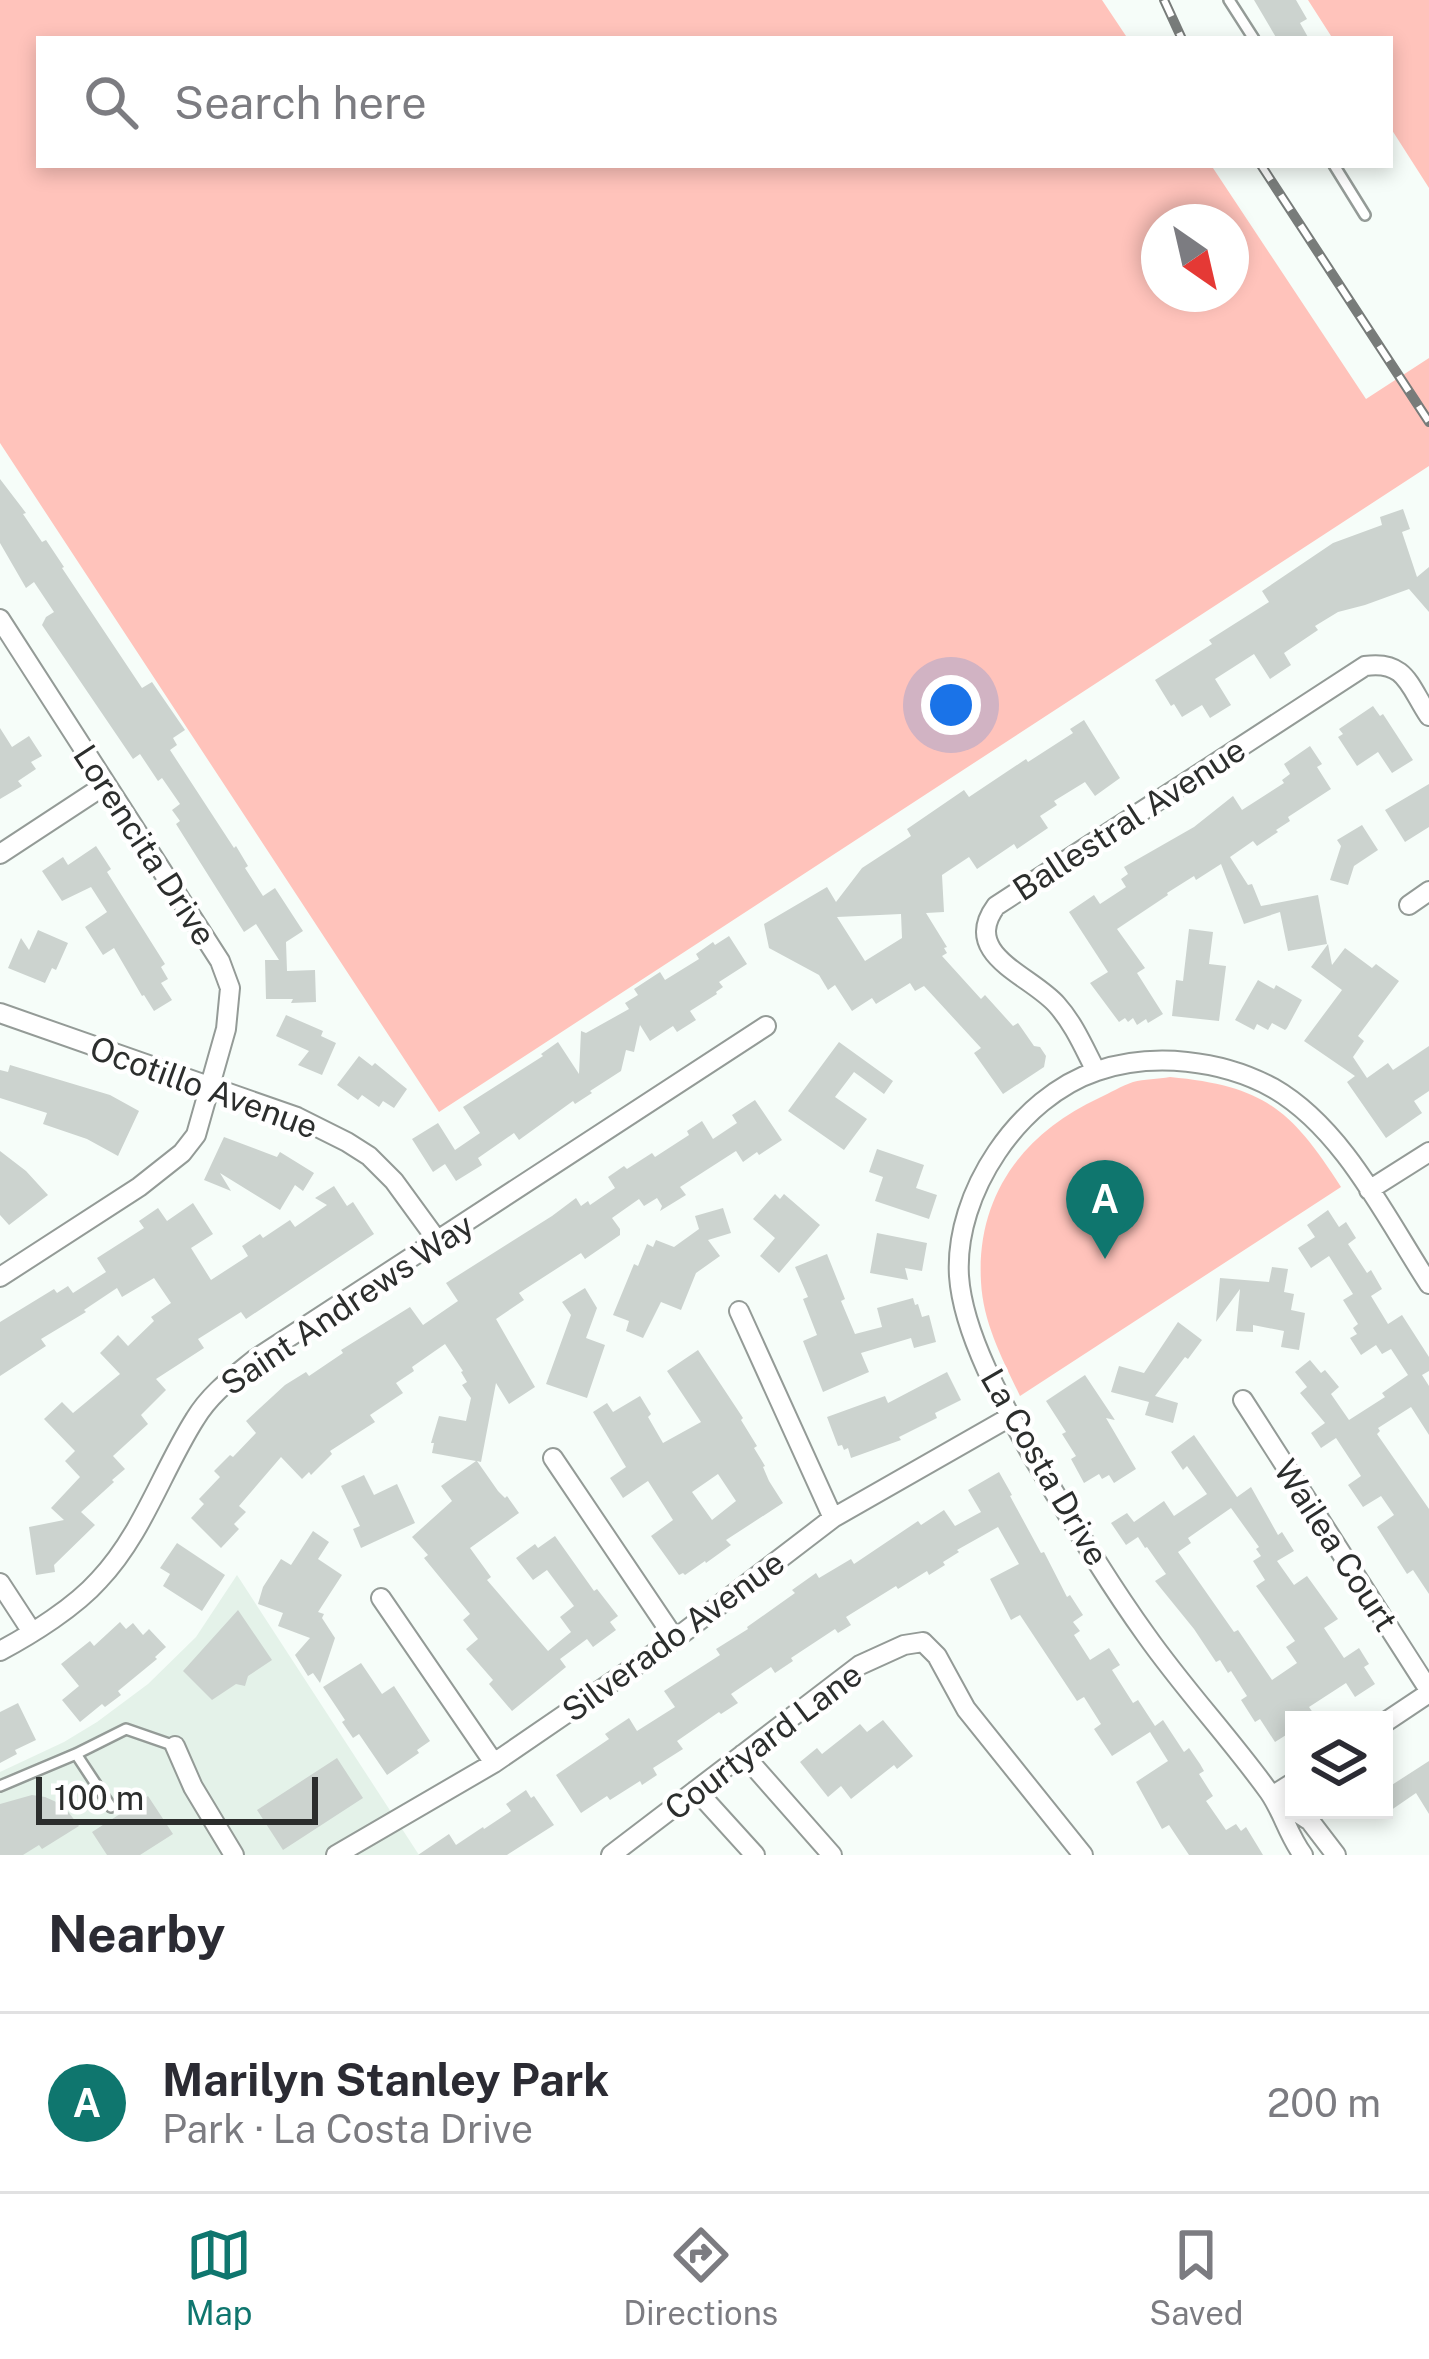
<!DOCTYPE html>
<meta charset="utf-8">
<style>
body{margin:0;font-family:"Public Sans",sans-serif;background:#f2f2f3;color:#2b2b33}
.controls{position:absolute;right:36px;bottom:36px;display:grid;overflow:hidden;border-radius:0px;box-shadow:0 6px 18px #0003}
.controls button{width:108px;height:108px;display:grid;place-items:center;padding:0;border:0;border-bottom:3px solid #e1e1e2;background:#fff;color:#2b2b33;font:60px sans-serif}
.compass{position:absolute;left:1141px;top:204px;width:108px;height:108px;border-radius:50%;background:#fff;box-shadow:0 6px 18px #0003;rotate:146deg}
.scale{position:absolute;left:36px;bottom:30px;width:282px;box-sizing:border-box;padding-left:12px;border:6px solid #2c2e2d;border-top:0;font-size:33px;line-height:42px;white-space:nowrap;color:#2c2e2d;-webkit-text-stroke:9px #fff;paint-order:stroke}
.you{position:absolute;left:951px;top:705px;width:42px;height:42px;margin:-30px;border:9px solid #fff;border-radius:50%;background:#1a73e8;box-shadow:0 0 0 18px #1a73e833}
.badge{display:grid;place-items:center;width:78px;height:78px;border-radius:50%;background:#0f766e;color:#fff;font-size:39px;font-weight:700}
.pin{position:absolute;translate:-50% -99px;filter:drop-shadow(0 3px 6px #0008)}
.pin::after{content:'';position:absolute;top:63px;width:42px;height:36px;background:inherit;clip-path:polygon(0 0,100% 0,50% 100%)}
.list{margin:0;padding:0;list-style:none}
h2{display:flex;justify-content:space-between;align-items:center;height:156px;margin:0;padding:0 48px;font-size:51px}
h2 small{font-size:39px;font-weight:400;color:#7c7c81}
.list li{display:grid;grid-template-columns:78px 1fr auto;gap:36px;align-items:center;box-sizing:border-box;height:180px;padding:0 48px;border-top:3px solid #e1e1e2}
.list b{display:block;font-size:45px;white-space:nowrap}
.list p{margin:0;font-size:39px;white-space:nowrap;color:#7c7c81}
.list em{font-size:39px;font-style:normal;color:#7c7c81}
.icon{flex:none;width:66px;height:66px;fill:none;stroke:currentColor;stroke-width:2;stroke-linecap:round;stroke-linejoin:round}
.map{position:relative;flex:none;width:1429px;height:1855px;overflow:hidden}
.search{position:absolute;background:#fff;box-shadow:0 6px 18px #0003;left:36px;right:36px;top:36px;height:132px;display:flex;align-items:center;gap:30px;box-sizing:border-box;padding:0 42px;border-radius:0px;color:#7c7c81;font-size:45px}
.sheet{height:336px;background:#fff}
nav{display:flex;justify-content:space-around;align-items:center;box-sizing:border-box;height:168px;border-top:3px solid #e1e1e2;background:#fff;font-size:33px;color:#7c7c81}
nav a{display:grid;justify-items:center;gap:6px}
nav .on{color:#0f766e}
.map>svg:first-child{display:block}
.built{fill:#e4f2e9}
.green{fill:#ffc3bb;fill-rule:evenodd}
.building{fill:#ccd3cf;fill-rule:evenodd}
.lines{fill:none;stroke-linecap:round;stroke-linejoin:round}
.lane-casing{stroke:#949b97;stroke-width:14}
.street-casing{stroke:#949b97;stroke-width:22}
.lane{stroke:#fff;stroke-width:9}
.street{stroke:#fff;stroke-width:18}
.rail-casing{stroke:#787c7a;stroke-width:10}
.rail{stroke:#fff;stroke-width:6;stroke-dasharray:18;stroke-linecap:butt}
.labels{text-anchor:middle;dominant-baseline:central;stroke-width:9;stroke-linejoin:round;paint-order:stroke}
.street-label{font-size:33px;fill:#2c2e2d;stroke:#fff}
</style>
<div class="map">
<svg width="1429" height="1855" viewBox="0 0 1429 1855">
<rect width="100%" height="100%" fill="#f6fdf9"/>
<path class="built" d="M237,1575L419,1855H0V1772L64,1742L97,1722L148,1684L196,1637Z"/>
<path class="green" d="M0,0H1102L1128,39H39V165H1211L1366,399L1429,358V466L439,1112L0,443ZM1231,222V294H1159V222Z
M1308,0H1429V188L1390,127V39H1333Z
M1170,1077C1264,1086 1291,1109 1341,1187L1020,1396C1003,1360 983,1323 981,1282C976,1196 1023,1133 1099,1098C1110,1093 1121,1086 1133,1082C1144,1079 1158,1079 1170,1077Z"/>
<path class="building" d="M1254,0H1296L1307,19L1300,23L1309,39H1277Z
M0,479L26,513L23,514L42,542L46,540L64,567L62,568L142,688L152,682L185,730L173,738L177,745L170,750L234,848L236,846L248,866L245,868L263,896L275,888L303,931L286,942L287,971L315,970L316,1002L291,1003L293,999H266L265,960H279L256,924L244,932L176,824L180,821L172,810L180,804L162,778L158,781L140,754L133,759L42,625L46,617L54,612L34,582L26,588L0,543Z
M1403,509L1410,529L1402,532L1417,577L1429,567V612L1409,589L1365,605L1338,612L1315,626L1318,630L1284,653L1291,665L1270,679L1254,654L1215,679L1231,705L1210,718L1202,705L1182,717L1174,704L1171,706L1155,680L1212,644L1209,640L1269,602L1262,591L1333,543L1382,525L1380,517Z
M1373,706L1380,716L1383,714L1413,760L1392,773L1378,752L1357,766L1338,737L1343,734L1339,729Z
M1084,720L1120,778L1095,796L1085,782L1054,801L1057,805L1040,816L1048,828L1017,849L1014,844L977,869L969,857L942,875L944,912L926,913L947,947L944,948L947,953L942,956L981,999L985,995L1013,1026L1018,1023L1034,1046L1040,1047L1046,1056L1044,1067L1003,1094L974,1053L981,1048L924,986L915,991L910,983L876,1004L872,998L852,1011L835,985L828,990L819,975L769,948L764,924L827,887L836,902L862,868L911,836L907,829L964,790L969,797L1026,759L1028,762L1073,733L1070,729ZM901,914L902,938L865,961L837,917Z
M0,728L12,747L29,736L42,756L31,762L36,769L18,781L22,786L0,799Z
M1310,746L1322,764L1317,767L1331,789L1288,817L1290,821L1276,830L1278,832L1257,846L1253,841L1230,857L1248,885L1252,884L1261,906L1318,895L1327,944L1288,951L1280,912L1244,924L1221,864L1196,880L1194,876L1167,893L1168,895L1117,929L1145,968L1137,973L1163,1014L1148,1023L1146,1019L1137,1025L1133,1018L1128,1022L1125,1018L1119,1022L1090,983L1108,972L1069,912L1094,895L1100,904L1126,887L1121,879L1128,874L1124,867L1194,827L1233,796L1242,810L1284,783L1282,780L1290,774L1284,764Z
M1429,784V827L1405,842L1385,810Z
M1362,825L1378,850L1354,866L1348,885L1330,880L1341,846L1337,840Z
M96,846L111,869L107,872L165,964L161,967L168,979L161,983L172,1000L154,1011L144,995L142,996L114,948L103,955L85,927L107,912L91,887L62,901L42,871L63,857L68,865Z
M1189,929L1213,932L1209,964L1226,966L1219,1021L1172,1016L1176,980L1183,981Z
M38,930L68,943L56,970L52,968L45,983L8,968L21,938L29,950Z
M729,936L747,964L719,982L723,987L716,992L717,994L690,1011L696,1020L677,1032L673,1026L650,1041L640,1025L634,1052L626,1050L621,1071L590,1091L592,1093L575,1104L573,1101L519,1140L514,1133L478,1158L482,1165L456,1181L445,1164L433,1172L412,1139L438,1123L455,1150L480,1133L463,1107L543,1056L541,1054L558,1042L579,1074L581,1031L586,1033L629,1009L625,1003L638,995L634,989L660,972L665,980L699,959L696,954L713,942L715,945Z
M1328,944L1332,965L1345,948L1372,968L1376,964L1399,981L1358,1036L1364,1041L1353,1057L1367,1078L1388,1063L1393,1070L1429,1046V1091L1414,1101L1422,1113L1386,1138L1347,1082L1355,1076L1304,1041L1342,990L1311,967Z
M1258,980L1274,989L1276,985L1302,1000L1287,1028L1285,1030L1272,1023L1268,1030L1257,1024L1254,1030L1235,1020Z
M286,1015L323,1031L321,1036L336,1043L322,1075L298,1065L309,1051L276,1036Z
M839,1042L893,1081L884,1094L854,1072L835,1097L867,1119L844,1150L788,1111Z
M359,1056L372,1066L375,1063L407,1089L394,1108L383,1101L379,1107L362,1095L358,1100L337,1085Z
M10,1065L110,1095L139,1111L118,1156L87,1139L43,1124L47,1113L0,1098V1070L8,1072Z
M755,1100L782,1140L759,1155L757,1152L743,1162L736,1151L680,1187L686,1195L660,1211L662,1206L657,1198L644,1206L639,1199L612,1218L620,1229V1235L585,1259L581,1253L519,1293L524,1300L496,1319L535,1387L509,1404L496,1383L481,1462L477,1461L498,1491L505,1498L507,1496L519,1513L470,1548L491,1577L487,1580L548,1651L571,1632L560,1617L574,1606L547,1570L533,1580L516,1558L535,1544L538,1548L555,1536L594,1591L597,1589L618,1616L610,1622L616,1630L593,1647L587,1639L560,1659L566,1667L512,1711L489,1684L493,1680L466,1649L478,1639L463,1620L470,1614L424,1558L428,1555L412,1537L452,1501L441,1486L476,1461L432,1453L434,1443H431L439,1416L466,1421L471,1398L462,1385L467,1382L461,1372L463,1371L445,1344L412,1367L414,1371L396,1383L403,1393L370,1415L375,1422L330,1451L332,1454L311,1475L309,1472L302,1479L281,1457L239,1506L246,1512L234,1524L239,1529L221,1548L191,1518L204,1504L199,1499L220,1477L214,1471L230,1455L233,1457L256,1433L246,1421L285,1385L306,1372L309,1376L343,1353L341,1350L410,1307L423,1325L458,1301L446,1283L552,1216L576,1198L581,1206L588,1201L590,1205L615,1188L608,1177L624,1166L627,1169L652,1153L655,1157L689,1135L687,1131L702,1121L713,1139L737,1123L732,1115Z
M224,1137L277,1157L280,1152L314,1173L303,1191L295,1185L280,1210L220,1173L231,1191L204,1180Z
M877,1149L924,1165L916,1188L937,1195L929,1219L875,1201L883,1177L869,1172Z
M0,1151L26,1171L48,1195L9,1225L0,1215Z
M334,1186L347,1206L353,1202L374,1234L246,1319L241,1312L198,1339L204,1348L156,1379L166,1390L141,1415L148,1424L113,1456L125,1469L112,1480L114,1482L81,1512L95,1525L54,1565L55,1572L36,1575L29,1527L64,1520L51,1508L80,1477L65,1461L75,1451L44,1419L62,1402L73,1413L120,1374L100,1353L118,1335L128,1346L154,1321L151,1317L171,1303L154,1278L122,1297L117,1288L84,1310L86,1312L41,1339L46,1346L0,1376V1322L54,1289L57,1293L68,1286L73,1293L106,1272L97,1258L144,1228L139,1221L158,1208L167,1221L193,1203L213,1234L191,1248L211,1280L248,1256L242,1246L260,1234L263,1238L290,1220L295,1227L327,1205L315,1198Z
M775,1194L780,1199L784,1194L820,1225L779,1273L760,1256L775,1238L753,1219Z
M723,1208L731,1233L708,1240L720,1256L696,1273L681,1310L661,1302L643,1338L626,1331L629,1321L613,1315L634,1264L638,1266L647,1244L653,1247L656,1240L674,1247L699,1229L695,1216Z
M1328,1210L1339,1227L1346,1222L1356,1238L1348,1244L1367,1273L1371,1270L1382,1289L1371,1296L1388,1324L1402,1315L1429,1357V1371L1422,1375L1429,1386V1435L1411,1407L1378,1428L1380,1431L1377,1434L1429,1509V1594L1413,1570L1407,1574L1377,1527L1394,1515L1381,1496L1363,1507L1348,1485L1361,1476L1336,1438L1321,1448L1311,1433L1325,1423L1300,1393L1307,1387L1295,1372L1310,1360L1321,1373L1325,1370L1339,1387L1331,1394L1349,1420L1385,1397L1382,1393L1408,1375L1391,1349L1382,1354L1376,1345L1361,1355L1350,1338L1357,1334L1353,1328L1358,1324L1343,1300L1353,1294L1329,1256L1311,1268L1298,1248L1315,1237L1307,1225Z
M877,1233L927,1243L922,1271L905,1268L908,1280L870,1273Z
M827,1254L845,1299L841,1301L855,1334L882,1327L877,1308L913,1298L915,1305L918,1304L922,1317L929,1315L936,1342L914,1348L911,1338L861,1353L869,1372L823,1392L803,1341L817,1335L803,1299L808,1297L795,1267Z
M1272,1267L1288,1269L1284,1292L1294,1294L1291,1310L1305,1313L1299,1350L1281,1347L1284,1331L1253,1325V1332L1236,1331L1240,1289L1216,1322L1220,1278L1269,1282Z
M585,1288L597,1308L586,1338L605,1345L587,1398L546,1384L571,1315L562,1302Z
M1178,1322L1202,1340L1188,1359L1185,1357L1155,1396L1178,1403L1173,1423L1145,1415L1149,1402L1111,1392L1119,1366L1144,1373Z
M698,1350L743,1418L741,1420L757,1446L754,1448L765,1466L763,1467L769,1481L783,1503L726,1540L731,1545L706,1563L705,1561L685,1575L683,1573L679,1575L651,1536L673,1520L648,1481L623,1498L610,1478L626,1467L593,1412L607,1403L613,1412L640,1396L651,1414L648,1417L663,1443L701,1422L667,1371ZM718,1474L736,1501L712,1520L692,1492Z
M947,1372L961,1400L935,1413L937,1418L899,1437L901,1440L851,1458L848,1448L844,1450L842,1445L838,1446L827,1417L885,1396L888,1403Z
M1085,1375L1115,1420L1106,1418L1136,1469L1114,1483L1109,1475L1102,1479L1099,1474L1084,1483L1071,1459L1076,1456L1062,1434L1066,1432L1046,1401Z
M1194,1435L1237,1497L1251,1487L1278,1535L1282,1532L1294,1551L1277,1561L1294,1585L1307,1576L1338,1619L1324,1628L1344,1658L1359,1648L1369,1664L1364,1667L1375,1684L1355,1697L1346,1683L1309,1707L1318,1720H1294V1730L1275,1742L1260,1719L1255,1722L1241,1700L1247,1696L1231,1671L1228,1673L1220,1660L1216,1662L1194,1629L1155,1581L1166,1574L1147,1547L1145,1548L1138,1537L1126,1545L1111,1523L1127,1513L1134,1522L1164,1501L1174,1516L1207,1494L1187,1466L1183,1470L1171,1452ZM1231,1508L1259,1547L1256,1549L1261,1556L1253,1561L1265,1580L1256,1586L1295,1641L1286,1647L1297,1663L1272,1680L1238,1630L1234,1632L1178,1552L1191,1543L1188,1538Z
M999,1472L1012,1495L1010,1496L1041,1553L1044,1552L1067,1597L1070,1595L1083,1615L1073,1622L1080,1631L1074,1635L1090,1660L1109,1648L1120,1665L1112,1670L1133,1703L1138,1700L1155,1726L1163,1720L1184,1752L1189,1748L1200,1764L1204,1771L1199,1774L1213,1796L1206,1801L1226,1830L1236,1824L1241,1831L1246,1827L1263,1855H1189L1169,1825L1162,1829L1136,1782L1168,1761L1150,1732L1112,1756L1094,1729L1101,1724L1084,1697L1077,1701L1020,1615L1011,1620L990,1579L1019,1564L998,1527L957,1550L959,1552L943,1562L945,1565L929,1575L927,1571L898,1589L896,1586L846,1617L851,1625L838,1633L835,1629L791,1658L793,1661L775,1673L771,1667L731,1694L738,1703L721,1714L719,1712L677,1741L683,1749L653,1768L657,1775L642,1785L640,1781L610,1800L607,1796L581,1813L556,1775L609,1739L605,1734L629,1718L637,1731L675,1707L664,1691L720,1655L716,1649L748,1629L747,1627L795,1593L792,1590L816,1573L819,1578L851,1559L854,1564L918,1521L921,1525L944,1510L955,1526L981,1512L968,1490Z
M364,1475L374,1495L397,1484L415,1523L361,1548L353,1529L360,1526L341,1486Z
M313,1531L329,1542L318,1559L342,1575L318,1612L324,1614L322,1618L335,1638L320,1683L313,1673L308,1676L295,1655L310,1638L278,1626L283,1613L258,1604L263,1587L281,1559L291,1565Z
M177,1543L225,1575L202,1611L163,1586L170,1574L160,1568Z
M238,1610L272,1660L248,1676L245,1686L236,1684L212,1700L183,1671Z
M120,1622L126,1629L133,1623L143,1635L149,1629L166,1647L155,1657L157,1659L118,1691L121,1695L105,1707L102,1704L80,1722L62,1700L79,1686L61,1664L90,1641L94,1646Z
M361,1663L382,1694L394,1686L430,1741L417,1750L419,1753L387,1775L359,1734L353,1738L342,1722L345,1720L323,1687Z
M18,1703L36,1740L15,1750L17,1754L0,1763V1712Z
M883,1720L913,1756L897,1769L894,1765L851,1799L841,1786L828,1797L800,1762L817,1748L822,1754L860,1724L867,1732Z
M337,1758L363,1798L283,1850L257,1810Z
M1429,1761V1814L1416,1793L1384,1815V1790Z
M526,1790L531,1798L534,1796L554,1825L507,1855H418L449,1834L456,1845L483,1827L484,1829L511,1811L506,1804Z
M32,1795L45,1797L63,1805L79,1826L42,1849L39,1845L23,1855H0V1804Z
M148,1796L173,1834L140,1855H107L92,1832Z"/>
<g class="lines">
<defs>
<path id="lane" d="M1229,0L1254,39
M1334,165L1365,215
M76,1754L111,1807
M0,1786L76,1754L126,1729L175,1746"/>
<path id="street" d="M0,619L220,961L230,988L226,1029L196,1135L182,1153L139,1187L0,1277
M0,854L105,785
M1409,905L1429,891
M0,1013L297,1117L347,1142L369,1156L394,1181L437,1240
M1096,1071C1084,1048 1074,1024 1057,1005C1031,975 960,955 996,906L1365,666C1406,660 1409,686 1429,716
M1369,1190L1429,1152
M739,1311L833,1518
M1243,1400L1429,1690
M553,1458L675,1639
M0,1583L32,1632
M381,1598L494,1763
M0,1651C32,1634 75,1607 99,1580C142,1535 162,1471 195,1419C210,1394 232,1378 254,1360L766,1026
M1384,1723L1429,1693
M175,1746L193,1787L234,1855
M743,1754L832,1855
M696,1790L755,1855
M1272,1796L1310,1821L1336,1855
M1272,1796L1294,1782
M336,1855L494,1763L675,1639L833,1518L1010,1417
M611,1855L860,1665L904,1645L923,1642L937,1656L966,1709L1083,1855
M1303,1855C1288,1835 1283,1812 1269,1792C1230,1738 1184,1689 1146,1635C1105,1578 1070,1518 1034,1459C1005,1408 963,1335 959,1276C954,1193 1019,1097 1097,1071C1153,1052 1222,1060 1273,1088C1343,1128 1386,1218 1429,1284"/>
</defs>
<use href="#lane" class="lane-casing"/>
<use href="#street" class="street-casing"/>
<use href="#lane" class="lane"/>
<use href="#street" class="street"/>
<defs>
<path id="rail" d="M1164,0L1182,39
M1261,165L1429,422"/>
</defs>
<use href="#rail" class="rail-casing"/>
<use href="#rail" class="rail"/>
</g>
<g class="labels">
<g class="street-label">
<text transform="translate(1129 819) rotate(-33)">Ballestral Avenue</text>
<text transform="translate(145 845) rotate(57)">Lorencita Drive</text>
<text transform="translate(204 1087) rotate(20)">Ocotillo Avenue</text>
<text transform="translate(347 1304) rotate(-34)">Saint Andrews Way</text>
<text transform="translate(1045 1467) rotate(60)">La Costa Drive</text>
<text transform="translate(1336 1545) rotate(57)">Wailea Court</text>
<text transform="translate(673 1636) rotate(-36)">Silverado Avenue</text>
<text transform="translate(763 1741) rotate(-37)">Courtyard Lane</text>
</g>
</g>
</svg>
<div class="controls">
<button><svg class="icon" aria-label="layers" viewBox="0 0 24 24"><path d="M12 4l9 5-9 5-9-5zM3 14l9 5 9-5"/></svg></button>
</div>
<svg class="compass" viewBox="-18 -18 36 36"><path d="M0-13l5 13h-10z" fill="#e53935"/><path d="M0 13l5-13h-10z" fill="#7c7c81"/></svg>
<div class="scale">100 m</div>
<div class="you"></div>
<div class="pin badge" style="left:1105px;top:1259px">A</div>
<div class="search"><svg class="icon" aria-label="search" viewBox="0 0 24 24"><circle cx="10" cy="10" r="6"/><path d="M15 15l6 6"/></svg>Search here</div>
</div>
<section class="sheet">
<h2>Nearby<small></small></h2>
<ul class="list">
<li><span class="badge">A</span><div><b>Marilyn Stanley Park</b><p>Park · La Costa Drive</p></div><em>200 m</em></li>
</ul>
</section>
<nav>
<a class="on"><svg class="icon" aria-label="map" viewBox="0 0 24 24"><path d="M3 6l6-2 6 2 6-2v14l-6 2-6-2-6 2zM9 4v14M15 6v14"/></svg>Map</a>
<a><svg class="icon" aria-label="directions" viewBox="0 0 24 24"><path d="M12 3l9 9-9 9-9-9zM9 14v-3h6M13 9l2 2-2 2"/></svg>Directions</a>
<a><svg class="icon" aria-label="saved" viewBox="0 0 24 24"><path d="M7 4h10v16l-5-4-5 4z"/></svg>Saved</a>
</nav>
